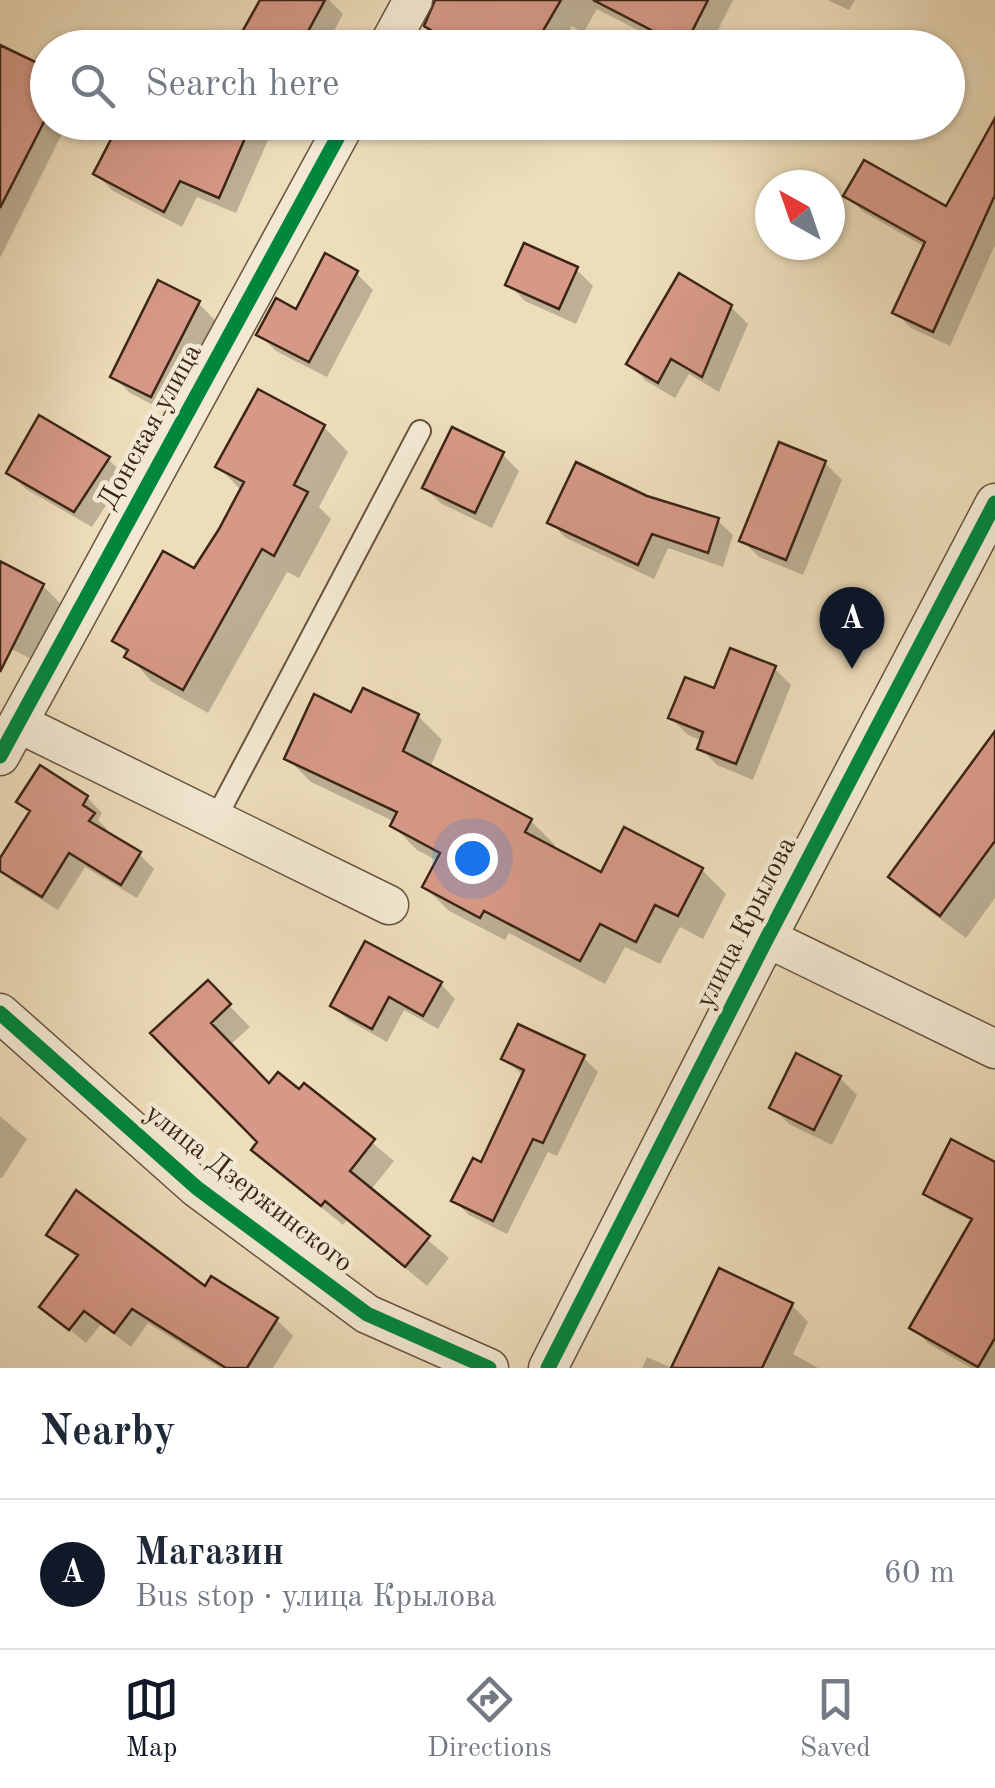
<!DOCTYPE html>
<meta charset="utf-8">
<style>
body{margin:0;font-family:"Old Standard TT",serif;background:#f6f6f7;color:#1f2937}
.compass{position:absolute;left:755px;top:170px;width:90px;height:90px;border-radius:50%;background:#fff;box-shadow:0 2px 8px #0004;rotate:320deg}
.you{position:absolute;left:472px;top:858px;width:35px;height:35px;margin:-25px;border:8px solid #fff;border-radius:50%;background:#1a73e8;box-shadow:0 0 0 15px #1a73e833}
.badge{display:grid;place-items:center;width:65px;height:65px;border-radius:50%;background:#111827;color:#fff;font-size:32px;font-weight:700}
.pin{position:absolute;translate:-50% -82px;filter:drop-shadow(0 2px 5px #0008)}
.pin::after{content:'';position:absolute;top:52px;width:35px;height:30px;background:inherit;clip-path:polygon(0 0,100% 0,50% 100%)}
.list{margin:0;padding:0;list-style:none}
h2{display:flex;justify-content:space-between;align-items:center;height:130px;margin:0;padding:0 40px;font-size:42px}
h2 small{font-size:32px;font-weight:400;color:#747a83}
.list li{display:grid;grid-template-columns:65px 1fr auto;gap:30px;align-items:center;box-sizing:border-box;height:150px;padding:0 40px;border-top:2px solid #e0e1e3}
.list b{display:block;font-size:38px;white-space:nowrap}
.list p{margin:0;font-size:32px;white-space:nowrap;color:#747a83}
.list em{font-size:32px;font-style:normal;color:#747a83}
.icon{flex:none;width:55px;height:55px;fill:none;stroke:currentColor;stroke-width:2;stroke-linecap:round;stroke-linejoin:round}
.map{position:relative;flex:none;width:995px;height:1368px;overflow:hidden}
.search{position:absolute;background:#fff;box-shadow:0 2px 8px #0004;left:30px;right:30px;top:30px;height:110px;display:flex;align-items:center;gap:25px;box-sizing:border-box;padding:0 35px;border-radius:55px;color:#747a83;font-size:38px}
.sheet{height:280px;background:#fff}
nav{display:flex;justify-content:space-around;align-items:center;box-sizing:border-box;height:140px;border-top:2px solid #e0e1e3;background:#fff;font-size:28px;color:#747a83}
nav a{display:grid;justify-items:center;gap:5px}
nav .on{color:#111827}
.map>svg:first-child{display:block}
.shadow{fill:#0003}
.building{fill:#d69987;stroke:#3c2515;stroke-width:2.5}
.lines{fill:none;stroke-linecap:round;stroke-linejoin:round}
.lane-casing{stroke:#68533e;stroke-width:24}
.street-casing{stroke:#68533e;stroke-width:41}
.lane{stroke:#f3e9d3;stroke-width:20}
.street{stroke:#f3e9d3;stroke-width:38}
.cycleway-casing{stroke:#f3e9d3;stroke-width:21}
.cycleway{stroke:#00873e;stroke-width:15}
.labels{text-anchor:middle;dominant-baseline:central;stroke-width:9;stroke-linejoin:round;paint-order:stroke}
.street-label{font-size:28px;fill:#3c2515;stroke:#f3e9d3}
</style>
<div class="map">
<svg width="995" height="1368" viewBox="0 0 995 1368">
<rect width="100%" height="100%" fill="#edddbb"/>
<filter id="stains"><feTurbulence type="fractalNoise" baseFrequency=".002" numOctaves="4"/><feColorMatrix values="0 0 0 0 .2 0 0 0 0 .09 0 0 0 0 .02 0 0 0 .5 -.17"/></filter>
<radialGradient id="worn" r=".72"><stop offset=".6" stop-color="#630" stop-opacity="0"/><stop offset="1" stop-color="#630" stop-opacity=".3"/></radialGradient>
<path class="shadow" d="M262,0H329L343,14L325,48H234Z
M438,0H733L709,48H672L597,9L583,33L572,26L559,48H436L441,39L427,26Z
M828,0H855L849,10Z
M0,48L48,71V122H68L0,258Z
M195,122H276L236,213L197,197L182,227L113,191L96,174Z
M428,122H463L454,137Z
M794,122H818L815,131Z
M995,123V245L950,346L911,328L895,312L925,247L862,211L847,196L947,210Z
M576,269L593,286L576,324L525,301L508,284Z
M356,273L373,290L327,377L276,351L259,334Z
M198,303L215,320L169,413L130,393L113,377Z
M731,307L748,324L719,392L689,374L675,398L646,381L629,364Z
M259,392L324,427L348,452L319,507L331,519L299,578L287,572L208,713L151,681L115,640L195,572L242,491L218,467Z
M503,455L519,471L492,528L442,504L425,488Z
M108,459L125,476L92,527L26,489L9,473Z
M825,463L842,480L803,575L759,557L742,540Z
M646,498L717,520L733,535L723,567L668,548L654,579L566,538L550,522Z
M0,564L43,586L60,603L31,659L0,643Z
M774,668L791,685L753,780L717,765L700,748L703,741L688,735L671,718L715,691Z
M353,715L418,716L442,740L430,768L531,821L555,845L553,849L602,875L702,870L726,894L703,939L680,927L660,964L625,947L605,984L509,933L505,940L449,911L425,887L438,861L417,850L393,826L395,822L311,782L287,758Z
M995,752V898L966,938L916,901L891,877Z
M87,797L102,813L98,820L108,830L106,834L139,854L154,869L137,898L85,867L58,910L13,882L0,870V863L31,813L20,802Z
M208,984L250,1027L230,1045L270,1086L300,1093L305,1086L394,1161L370,1191L449,1258L427,1286L347,1220L343,1225L275,1170L255,1150L261,1141L154,1033Z
M441,984L455,999L438,1029L404,1010L387,1042L348,1020L333,1006Z
M584,1058L598,1072L557,1156L548,1152L507,1234L469,1215L454,1200L483,1165L524,1076L504,1059Z
M840,1078L857,1095L832,1145L789,1124L772,1107Z
M0,1116L27,1139L2,1178L0,1177Z
M995,1164V1233L934,1202L926,1194Z
M50,1235L206,1289L212,1280L277,1320L293,1336L273,1368H220L148,1323L131,1347L101,1324L86,1343L42,1307L78,1259Z
M995,1275V1368H971L929,1344L912,1327Z
M792,1305L808,1322L793,1354L818,1368H735Z
M647,1357L672,1368H642Z"/>
<path class="building" d="M260,0H325L299,48H233Z
M435,0H561L533,48H433L440,36L424,26Z
M593,0H708L684,47Z
M0,45L48,68V114L0,208Z
M995,118V195L933,332L892,313L925,242L843,196L864,160L946,206Z
M120,122H252L219,198L180,181L164,212L93,174Z
M524,243L578,267L559,309L505,285Z
M325,253L358,271L309,362L256,335L276,298L296,309Z
M679,273L732,305L702,377L671,359L658,383L626,364Z
M158,280L200,301L151,397L110,377Z
M258,389L325,425L294,485L308,492L274,556L262,549L183,690L124,657L128,650L112,641L163,551L194,568L219,529L244,482L215,467Z
M39,415L110,457L74,512L6,473Z
M452,427L504,452L475,513L422,488Z
M779,442L826,461L786,560L739,541Z
M576,462L647,496L719,518L708,553L652,534L638,565L547,523Z
M0,561L44,584L0,672Z
M730,648L776,666L736,764L697,749L703,732L668,718L685,677L714,688Z
M363,688L419,714L403,751L532,819L525,832L601,872L624,827L703,868L678,916L655,905L636,942L600,924L580,961L484,911L480,918L422,887L440,853L390,826L397,812L284,759L314,694L351,712Z
M995,731V841L940,916L888,877Z
M40,765L88,796L83,805L95,813L89,821L141,852L121,885L69,853L42,897L0,871V858L30,811L16,802Z
M365,941L442,982L423,1016L389,997L372,1029L330,1006Z
M208,980L231,1004L211,1023L269,1083L278,1072L299,1089L304,1083L375,1139L350,1171L430,1236L405,1267L325,1201L321,1206L251,1150L257,1142L150,1033Z
M518,1024L585,1055L543,1143L533,1139L493,1221L451,1201L473,1158L481,1162L524,1070L501,1059Z
M796,1053L841,1076L814,1130L769,1108Z
M951,1139L995,1162V1338L978,1367L909,1328L972,1219L923,1194Z
M76,1190L205,1286L211,1276L278,1318L247,1368H226L132,1309L114,1333L84,1311L69,1330L39,1307L78,1255L46,1235Z
M719,1268L793,1303L762,1368H671Z"/>
<g class="lines">
<defs>
<path id="lane" d="M216,818L420,431"/>
<path id="street" d="M387,48L413,0
M18,723L389,905
M0,756L346,122
M767,938L995,1049
M0,1013L197,1188L367,1314L489,1368
M548,1368L767,938L995,503"/>
</defs>
<use href="#lane" class="lane-casing"/>
<use href="#street" class="street-casing"/>
<use href="#lane" class="lane"/>
<use href="#street" class="street"/>
<defs>
<path id="cycleway" d="M0,756L346,122
M0,1013L197,1188L367,1314L489,1368
M548,1368L767,938L995,503"/>
</defs>
<use href="#cycleway" class="cycleway-casing"/>
<use href="#cycleway" class="cycleway"/>
</g>
<g class="labels">
<g class="street-label">
<text transform="translate(151 427) rotate(-61)">Донская улица</text>
<text transform="translate(747 923) rotate(-63)">улица Крылова</text>
<text transform="translate(248 1189) rotate(38)">улица Дзержинского</text>
</g>
</g>
<rect width="100%" height="100%" filter="url(#stains)"/>
<rect width="100%" height="100%" fill="url(#worn)"/>
</svg>
<svg class="compass" viewBox="-18 -18 36 36"><path d="M0-13l5 13h-10z" fill="#e53935"/><path d="M0 13l5-13h-10z" fill="#747a83"/></svg>
<div class="you"></div>
<div class="pin badge" style="left:852px;top:669px">A</div>
<div class="search"><svg class="icon" aria-label="search" viewBox="0 0 24 24"><circle cx="10" cy="10" r="6"/><path d="M15 15l6 6"/></svg>Search here</div>
</div>
<section class="sheet">
<h2>Nearby<small></small></h2>
<ul class="list">
<li><span class="badge">A</span><div><b>Магазин</b><p>Bus stop · улица Крылова</p></div><em>60 m</em></li>
</ul>
</section>
<nav>
<a class="on"><svg class="icon" aria-label="map" viewBox="0 0 24 24"><path d="M3 6l6-2 6 2 6-2v14l-6 2-6-2-6 2zM9 4v14M15 6v14"/></svg>Map</a>
<a><svg class="icon" aria-label="directions" viewBox="0 0 24 24"><path d="M12 3l9 9-9 9-9-9zM9 14v-3h6M13 9l2 2-2 2"/></svg>Directions</a>
<a><svg class="icon" aria-label="saved" viewBox="0 0 24 24"><path d="M7 4h10v16l-5-4-5 4z"/></svg>Saved</a>
</nav>
